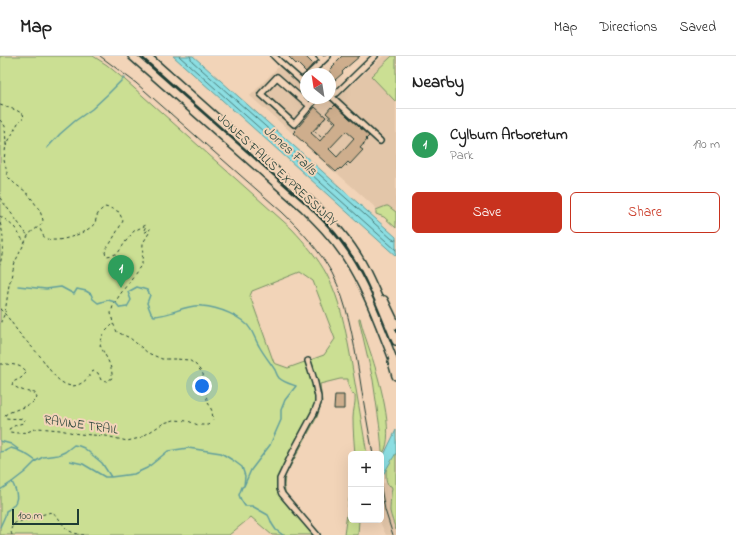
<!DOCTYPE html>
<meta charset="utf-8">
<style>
body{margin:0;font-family:"Indie Flower",sans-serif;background:#f6f6f6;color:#222}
.controls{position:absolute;right:12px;bottom:12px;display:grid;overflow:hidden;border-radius:6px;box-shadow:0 4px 16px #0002}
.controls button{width:36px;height:36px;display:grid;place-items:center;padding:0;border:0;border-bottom:1px solid #e0e0e0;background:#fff;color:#222;font:20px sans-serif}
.compass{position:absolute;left:300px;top:12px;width:36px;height:36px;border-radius:50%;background:#fff;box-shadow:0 4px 16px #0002;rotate:330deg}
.scale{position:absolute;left:12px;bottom:10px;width:67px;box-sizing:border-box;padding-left:4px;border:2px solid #1f3d34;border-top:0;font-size:11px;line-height:14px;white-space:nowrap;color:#1f3d34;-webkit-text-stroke:3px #f2d4b8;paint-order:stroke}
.you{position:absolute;left:202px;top:330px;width:14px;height:14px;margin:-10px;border:3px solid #fff;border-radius:50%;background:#1a73e8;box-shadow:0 0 0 6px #1a73e833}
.badge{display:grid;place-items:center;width:26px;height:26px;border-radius:50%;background:#c8321e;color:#fff;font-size:13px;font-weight:700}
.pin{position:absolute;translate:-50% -33px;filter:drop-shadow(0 1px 2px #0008)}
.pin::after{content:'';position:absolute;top:21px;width:14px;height:12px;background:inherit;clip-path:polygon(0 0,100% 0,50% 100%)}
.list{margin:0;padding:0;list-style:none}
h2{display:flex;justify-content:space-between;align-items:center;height:52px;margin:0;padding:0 16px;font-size:17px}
h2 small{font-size:13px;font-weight:400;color:#767676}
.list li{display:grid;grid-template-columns:26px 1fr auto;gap:12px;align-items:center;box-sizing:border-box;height:72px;padding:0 16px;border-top:1px solid #e0e0e0}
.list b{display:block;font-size:15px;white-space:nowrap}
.list p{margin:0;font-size:13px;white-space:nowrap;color:#767676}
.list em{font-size:13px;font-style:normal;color:#767676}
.actions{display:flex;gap:8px;padding:12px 16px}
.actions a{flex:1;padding:9px 0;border:1px solid #c8321e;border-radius:6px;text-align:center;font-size:14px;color:#c8321e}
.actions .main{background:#c8321e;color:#fff}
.map{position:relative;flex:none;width:396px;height:479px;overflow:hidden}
header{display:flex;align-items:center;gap:24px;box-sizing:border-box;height:56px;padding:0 20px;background:#fff;border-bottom:1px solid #e0e0e0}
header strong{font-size:19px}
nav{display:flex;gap:22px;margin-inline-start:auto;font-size:14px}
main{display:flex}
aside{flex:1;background:#fff}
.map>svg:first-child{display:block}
.built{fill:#e3c6a9}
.green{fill:#cbdf93;stroke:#758e64;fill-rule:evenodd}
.water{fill:#8cdee2;stroke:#609e9c}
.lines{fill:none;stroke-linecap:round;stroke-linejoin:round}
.shore{stroke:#4b7d7a;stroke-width:1}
.stream{stroke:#609e9c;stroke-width:1.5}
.building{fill:#ceae8d;stroke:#1f3d34;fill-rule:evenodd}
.minor-casing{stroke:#1f3d34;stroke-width:8}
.highway-casing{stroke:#1f3d34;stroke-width:10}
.path{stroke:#1f3d34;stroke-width:1;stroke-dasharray:3 3;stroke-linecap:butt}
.minor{stroke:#f2d4b8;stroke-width:5}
.highway{stroke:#f2d4b8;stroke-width:7}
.tram{stroke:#1f3d34;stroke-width:1}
.labels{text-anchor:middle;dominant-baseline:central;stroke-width:4;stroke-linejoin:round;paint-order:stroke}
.street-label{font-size:13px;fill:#1f3d34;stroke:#f2d4b8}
.water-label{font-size:14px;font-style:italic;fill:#2a4d45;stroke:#f2d4b8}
</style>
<header>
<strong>Map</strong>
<nav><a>Map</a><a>Directions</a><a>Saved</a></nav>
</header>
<main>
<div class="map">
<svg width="396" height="479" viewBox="0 0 396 479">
<rect width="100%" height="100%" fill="#f2d4b8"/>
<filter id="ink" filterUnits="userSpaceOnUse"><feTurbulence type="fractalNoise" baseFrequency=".025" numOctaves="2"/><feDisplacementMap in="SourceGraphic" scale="8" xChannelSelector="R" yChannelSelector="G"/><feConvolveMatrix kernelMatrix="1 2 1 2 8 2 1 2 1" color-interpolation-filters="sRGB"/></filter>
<g filter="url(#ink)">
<path class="built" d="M383,0H396V170L291,76L250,40L280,9L306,33V42H319L330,44L336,42L340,40Z
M381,421L382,427H386L392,432L391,439V444L390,455L396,474V479H386L380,466V464H381Z"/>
<path class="green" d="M0,0H93L107,9L125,24L292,173C305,187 318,202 327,219C340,244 345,271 350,298C356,331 361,365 367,398H355C354,386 353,374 353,362C353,354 356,347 355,339L352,338L348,329V323H340L320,328L322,346L317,361L285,420L284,430L286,439L319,479H272L251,461L229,479H0ZM300,216L313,225L335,283L324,299L288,312L274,307L250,240L252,235Z
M392,0H396V46L371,20Z
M386,150H388L396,156V172L384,161L376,158V154Z
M359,262H360C363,275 367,286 371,298C378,319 396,380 383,397L382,395L380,373L373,324L359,264Z
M396,397V474C394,468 391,461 390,455C390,449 391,437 392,432L391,430L388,429C386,426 386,424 386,420C386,407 386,406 396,397Z
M351,439V464H359L358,479H344L349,443Z"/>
<path class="water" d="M173,0H193L396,181V200Z
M396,374V397L381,422V405Z"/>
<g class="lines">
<path class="shore" d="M179,0L396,194
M190,0L192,5L392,183L396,184"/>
<path class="stream" d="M47,92L60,78L75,65L92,53L107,39L124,22
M18,230L46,233L61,231L74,238L77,233L86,235L91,238L93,243L98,247L108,244L115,246L120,252L127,251L131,244L128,236L137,231L147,234L150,239L147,247L151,257L154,260C170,260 186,248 202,250C217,251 243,260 251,274C254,279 256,285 259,290C264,299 270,306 275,314C276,316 277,320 279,322C283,326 290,328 296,330L285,344L281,354V364L270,389L251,414L244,430
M0,385L11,388L18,393
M0,396L5,395L11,392C20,394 28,399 36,405
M70,405L83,408L105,421H110
M0,434L12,426L25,416L36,405L43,401L58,399L65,396L74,389L79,390L84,392L102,407L111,421L134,418L147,412L168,395L188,392L221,397L234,405L242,411L245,420L244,430L242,431L239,439L241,444L245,450H252L268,459L270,463L272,468L276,474L283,479
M0,471L5,460L6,455C19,448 19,439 12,426"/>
</g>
<path class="building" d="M288,0H305L313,8L306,16L297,7L296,8Z
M342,0H360L346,12L342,16L343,17L335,24L333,23L330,26V14L335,9L334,8Z
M335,49L369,80L366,83L367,84L360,92L363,94L350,108L348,106L341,113L340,112L336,116L293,77L297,73L295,72L298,70H299L315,51L326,61L311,77L320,85L336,66L326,57L331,51L332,52ZM346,75L354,82L337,101L329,93Z
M335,339H344V353H334Z"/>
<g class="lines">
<defs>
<path id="minor" d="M274,0L279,5L306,29
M319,0L324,4
M309,18L328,0
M301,25L306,21
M330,40L337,37L375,0
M331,40L380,85
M310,50L277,21L261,38L294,68L296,66L315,44L317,42
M308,305L315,327L318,341V347L314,357L292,398L280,423V433L282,438L317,479"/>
<path id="highway" d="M132,0L304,152C319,167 333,181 345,199C367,232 381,273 396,311
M147,0L310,145C330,163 348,183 361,206C375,231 385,259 396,285
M384,244L396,269
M392,306L396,320"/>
</defs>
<use href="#minor" class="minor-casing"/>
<use href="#highway" class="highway-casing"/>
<path class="path" d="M0,49L16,54L23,58L24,61L18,67L6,90
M0,64L5,70L6,88L4,104L8,121L15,128L25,135L32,143L40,155L43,164L42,168L29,178L15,206L9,229L5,257L0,268
M321,81L314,75L327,60L334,66
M364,87L363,88L366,91
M345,108L348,111
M0,142L28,180
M0,160L6,164L15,172L24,186
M0,167C5,181 3,195 0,209
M0,253C8,260 13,269 19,277C26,285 33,292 40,300C47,309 54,323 65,328C76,334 87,325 93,315L98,317L101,324L107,325L112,322C113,310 105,300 100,289L103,278L113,268
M0,308C10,308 21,308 27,316L21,322L13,326L12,329C20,334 26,336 35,337L37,342L31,348L8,357L5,359L6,362C13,363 19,362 25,363L23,367L16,369L9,373L10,376L17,377L27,376L38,372L60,374L79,378L106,380L127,385L140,382L164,367L174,364L188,365L198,369H208L213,364L212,355L207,344L203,318L196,309L189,304L176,303H162L148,297L130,282L117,276L113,267L111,257L113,250L119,240L142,208L143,187L149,177L150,172L146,176H144V174L146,170V169L134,175L126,185L118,197L113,199L107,200L105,197L106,193L110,188L123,165L119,156L113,153L105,151C102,153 99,155 98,158C96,161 96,164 95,167C88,177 56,189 45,182C42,179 41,174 39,171
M12,479C10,474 11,471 15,467L51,456C58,458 61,468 67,473C71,477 78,478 83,479"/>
<use href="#minor" class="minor"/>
<use href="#highway" class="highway"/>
<path class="tram" d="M100,0L136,27L282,156C301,174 319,194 332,217C348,248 353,283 359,317C363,344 368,371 373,398
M381,432L385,454L393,479"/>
</g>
</g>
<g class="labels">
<g class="street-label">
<text transform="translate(277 114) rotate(43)">JONES FALLS EXPRESSWAY</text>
<text transform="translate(81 369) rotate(8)">RAVINE TRAIL</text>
</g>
<g class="water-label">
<text transform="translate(290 95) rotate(42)">Jones Falls</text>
</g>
</g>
</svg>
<div class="controls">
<button>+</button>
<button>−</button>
</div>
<svg class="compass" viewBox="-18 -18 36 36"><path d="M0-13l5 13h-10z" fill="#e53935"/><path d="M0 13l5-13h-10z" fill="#767676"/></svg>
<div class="scale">100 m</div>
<div class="you"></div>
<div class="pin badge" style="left:121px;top:232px;background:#2e9e5b">1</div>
</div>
<aside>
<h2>Nearby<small></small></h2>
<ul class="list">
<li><span class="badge" style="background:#2e9e5b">1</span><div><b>Cylburn Arboretum</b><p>Park</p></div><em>190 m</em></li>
</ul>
<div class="actions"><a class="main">Save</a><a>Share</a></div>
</aside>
</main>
